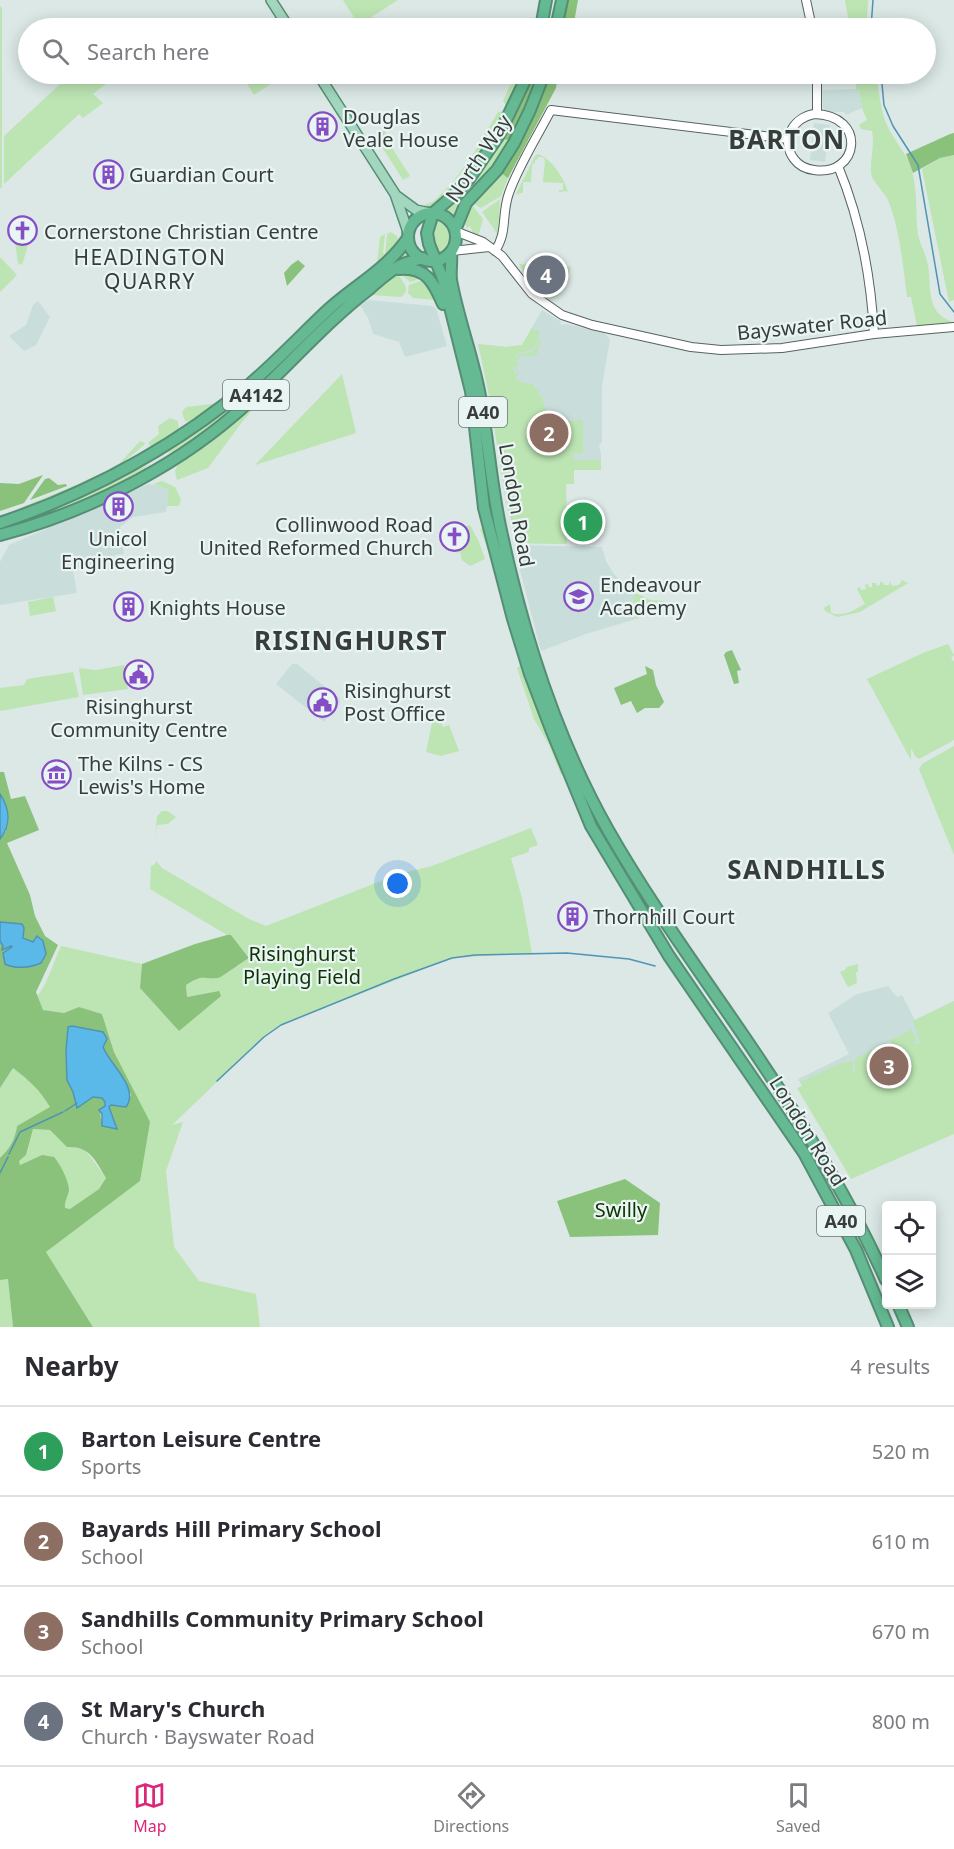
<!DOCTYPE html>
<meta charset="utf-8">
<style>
body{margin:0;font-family:"Noto Sans",sans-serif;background:#f2f2f3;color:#2b2b33}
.controls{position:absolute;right:18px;bottom:18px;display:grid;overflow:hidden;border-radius:6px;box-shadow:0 3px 15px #0003}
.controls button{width:54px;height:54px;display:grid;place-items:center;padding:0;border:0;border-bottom:2px solid #e1e1e2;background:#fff;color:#2b2b33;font:30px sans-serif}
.you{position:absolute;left:398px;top:884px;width:21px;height:21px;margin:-15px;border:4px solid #fff;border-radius:50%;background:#1a73e8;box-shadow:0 0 0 9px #1a73e833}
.badge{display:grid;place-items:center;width:39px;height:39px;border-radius:50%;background:#db2777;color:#fff;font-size:20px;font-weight:700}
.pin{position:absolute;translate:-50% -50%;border:3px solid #fff;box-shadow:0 2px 6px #0006}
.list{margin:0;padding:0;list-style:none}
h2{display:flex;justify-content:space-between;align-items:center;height:78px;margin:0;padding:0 24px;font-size:26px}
h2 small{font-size:20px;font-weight:400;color:#7c7c81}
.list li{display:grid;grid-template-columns:39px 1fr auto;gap:18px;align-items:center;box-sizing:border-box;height:90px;padding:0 24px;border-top:2px solid #e1e1e2}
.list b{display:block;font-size:22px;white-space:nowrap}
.list p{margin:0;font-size:20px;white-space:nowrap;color:#7c7c81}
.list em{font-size:20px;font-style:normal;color:#7c7c81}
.icon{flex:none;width:33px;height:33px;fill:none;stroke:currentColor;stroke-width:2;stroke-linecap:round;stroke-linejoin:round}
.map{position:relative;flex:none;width:954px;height:1327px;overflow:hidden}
.search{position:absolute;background:#fff;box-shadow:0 3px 15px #0003;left:18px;right:18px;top:18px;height:66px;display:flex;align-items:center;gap:15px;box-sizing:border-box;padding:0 21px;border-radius:33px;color:#7c7c81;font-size:22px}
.sheet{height:438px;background:#fff}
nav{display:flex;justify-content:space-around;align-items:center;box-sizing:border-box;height:84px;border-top:2px solid #e1e1e2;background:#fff;font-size:16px;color:#7c7c81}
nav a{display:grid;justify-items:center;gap:3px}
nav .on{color:#db2777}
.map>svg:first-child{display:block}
.built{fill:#c9dedb}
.green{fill:#bde4b3}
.forest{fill:#8ac17b;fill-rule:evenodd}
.water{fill:#5ab9e9;stroke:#5094b5;stroke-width:1.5}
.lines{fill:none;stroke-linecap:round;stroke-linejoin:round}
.stream{stroke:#5094b5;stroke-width:1.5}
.minor-casing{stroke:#576261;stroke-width:10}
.major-casing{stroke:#558e75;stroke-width:12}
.highway-casing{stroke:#558e75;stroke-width:14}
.minor{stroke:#fff;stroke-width:8}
.major{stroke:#a3d6be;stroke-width:9}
.highway{stroke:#65ba93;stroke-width:10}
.labels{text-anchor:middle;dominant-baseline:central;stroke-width:4.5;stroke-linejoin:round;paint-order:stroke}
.shield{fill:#e9f5f3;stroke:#6d7473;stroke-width:1.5}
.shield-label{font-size:18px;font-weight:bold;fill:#383d3c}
.poi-label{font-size:20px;fill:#383d3c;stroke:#e9f5f3;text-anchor:start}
.street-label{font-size:20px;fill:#383d3c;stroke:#e9f5f3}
.park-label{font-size:20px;fill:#0e3202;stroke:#e9f5f3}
.neighbourhood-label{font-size:21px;letter-spacing:1.5px;fill:#383d3c;stroke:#e9f5f3}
.district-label{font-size:26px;font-weight:bold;letter-spacing:1.5px;fill:#383d3c;stroke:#e9f5f3}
</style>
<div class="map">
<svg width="954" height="1327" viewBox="0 0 954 1327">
<rect width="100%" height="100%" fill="#dbe8e6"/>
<path class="built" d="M859,89L862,108L846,115L844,112H835L825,110L823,108L822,90Z
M814,123L830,125L825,162L810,160Z
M369,300L432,306L436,308L447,346L405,357L399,342L373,334L368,318L360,305Z
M38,301L50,317L36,345L24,351L9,336L26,325L33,305Z
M542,310L560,321L561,325L567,324L604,333L610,339L602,386V442L599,445L601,454V470H574V484H566L567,544L517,543L506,503L489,395L478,344L507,347L522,345Z
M149,484L170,488L166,512L133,517L120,527L124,554L102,557L99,564L74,569L73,570L77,593L0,605V562L9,545Z
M517,545L602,547L606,561L614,574L623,584L634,592L633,611L636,619L586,634L541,651L520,570Z
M292,664H297L339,698L340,702L324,722L276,684Z
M888,986L897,997L902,995L915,1020L954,1001L880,1148L847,1155L798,1079L849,1054L828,1013L857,994Z"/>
<path class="green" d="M343,0H398L359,25Z
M845,0H868L867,18L868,28H850Z
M0,6L2,8V187L0,189Z
M71,74H112L115,77L93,94L103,103L83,118L79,114L4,184V136Z
M265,74H279L281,77L254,95L247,84Z
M515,74H524C509,106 464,205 424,207V205L434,201L448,187L453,189L464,176L461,173L450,185L471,158L498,112L504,111L506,106L503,101Z
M855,74H876C879,89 880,108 886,123C893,140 907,153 912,171C918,192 915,214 918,235C920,244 925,252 927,261C933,285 923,312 953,322L917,326L911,297H907C903,265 900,230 888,200C884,191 872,182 871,173C870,160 875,145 872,131L861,129L859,125L867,120L862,108L859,89H856Z
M384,130L387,135L385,137L410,176L403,180L377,139L378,135Z
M504,133L513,138L496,164L454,219L443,211Z
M528,142L508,178L501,196L481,208L474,204L472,205L483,219L478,237L474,236L470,226L467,228L469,233L464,222L475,199L501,173L508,178Z
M538,154C552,159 565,179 568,193L566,191L559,192V190H563V183L543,182L545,160L543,157H538V159L535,160V163L532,164L531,182H523V193H519V195L516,194L535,156Z
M954,155V300L949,302L922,169L940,158Z
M500,199L498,234V235L482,212Z
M436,220L444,223L451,234L449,246L438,255C434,246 432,228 436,220Z
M391,232L397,236L398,239C392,249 385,260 376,268C363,281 347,290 333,303C312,322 209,429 185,421L182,412L186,407L220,403L256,374L327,306L370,271L377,263L380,237L385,234L383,253L385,254L387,234Z
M14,235L24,237V240L29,242L22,265L18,263Z
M407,247L413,257L401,261L248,398L203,434L172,452L165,453V452Z
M0,257L17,275L0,292Z
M519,264L571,267L567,280L551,279L552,267H541L539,279L527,278Z
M401,272L425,277L410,282L401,274L399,276C404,284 411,289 401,297L372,295L363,299L308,350L271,388L242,422L208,468L177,480L175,471L179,462L361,298Z
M426,279L436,300L413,298L408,293L409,285Z
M528,279L541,280L544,288H547L550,281H566L559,295L550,299L541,294Z
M532,328L540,332L537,337L540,338L531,350L518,353L512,360L519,354L532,352L541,339L537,355L518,357L517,361L512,362H519L517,367L518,373L513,365L514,372L518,375L515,379L524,383L534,384V389H539V396H542L545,408L556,423L557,421L583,420V453H573L574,460H601V470H574V484H566L567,544L517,543C499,478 495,410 478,344L507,347L522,345Z
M342,374L356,433L255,465Z
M170,418L178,421L179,430L153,449L148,443L159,434L158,426Z
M140,441L145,443L144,445L122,463L107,472L54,496L0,516L64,490L104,472L120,463Z
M151,464L145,468L146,471C103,494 57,512 11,529L10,524L9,529L0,531V525L24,521L109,481Z
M162,481L175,487L181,499L179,506H167L169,489L153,484Z
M470,525L479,542L485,559L470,566L462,560L460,552L457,553L456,549L461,547L457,530Z
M485,528L563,769L561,775L549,745L534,719L517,668L520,665L489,553L480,529Z
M902,580L908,583L860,612L837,617L825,611L824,608L830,604L831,613C844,617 854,610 865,604L857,589L860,587L861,590L866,589L865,585L868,584L869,587H872V583H876L877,586L880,585V582H883L884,585H889L890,581L892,586L899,585Z
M634,592L650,600L664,601V608L636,619L633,606Z
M53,597L56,611L30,616L28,602Z
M948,644L954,655L951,658L954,662V740L919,759L915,756L911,748V760L867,679L923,653Z
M124,665L128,689L83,695L79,668L96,670Z
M73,672L79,697L0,711V688L24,685L27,679Z
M439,716L443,727L449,725L459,751L441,756L426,752L433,719Z
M954,746V855L919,769L922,764Z
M162,811H167L176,817L168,824L157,825L155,840L157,816Z
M531,828L538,845L529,848V852L511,858L522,898L532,953L452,958L281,1025L264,1037L172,1125L183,1122L166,1171L174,1247L199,1281L256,1294L260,1327H93L46,1252L140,1181L131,1086L114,1052L102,1014L79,1007L64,1013L43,1010L37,996C47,986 54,960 61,946L142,964L140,988L179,1031L219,991L187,997L186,985C205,973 200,980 217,978C221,978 244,961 249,957L231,935H227L150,889L151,866L155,864L156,861L162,868L249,919L266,926L399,874L432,866Z
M858,964V972H856L857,983L848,987L840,972L845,970L847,967Z
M954,1001V1134L851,1179L797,1088L802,1086L800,1082L841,1063L853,1061V1075L855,1073V1059L885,1043L890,1054L896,1052L890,1040L911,1030L917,1040L913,1042L915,1044L920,1042L913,1021Z
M13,1068C30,1080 40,1090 51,1108L17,1126C15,1140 10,1148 0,1158V1088Z
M33,1129L50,1130L58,1138L87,1152L106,1178L99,1189L70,1209L64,1208V1202L42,1155L20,1165L18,1161L26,1155Z
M8,1278L13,1327H0V1280Z"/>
<path class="forest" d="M566,0H578L573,28H561Z
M532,74H541L513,138L506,140L504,137Z
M548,74H561L559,79L557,81L556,88L508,178L501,173Z
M954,133V155L940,158L913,173L906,154L950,134Z
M298,260L305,266L287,286L284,273L291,265Z
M43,475L24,503L0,511V483L19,484Z
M49,478L58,485L66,484L67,486L30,500L45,479Z
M732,650L741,670L737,671L739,683L734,684L724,655L726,652Z
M645,666L653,670L656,685L664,702L659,708H645L637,713L631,701L621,705L614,688L647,674Z
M0,772H4L11,799L25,796L39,830L7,843L30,895L35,916L45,936L58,945L36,992L43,1010L64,1013L79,1007L102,1014L114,1052L150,1122L140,1181L46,1252L93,1327H13L8,1279L0,1280V1158C10,1148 15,1140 17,1126L50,1107C40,1090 29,1080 13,1068L0,1088V941L3,946H11L10,966L16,967L33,942L23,937L24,928L17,925L0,922V839L6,831L3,798L0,794ZM72,1026L103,1032C103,1037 102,1043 103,1047C105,1060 125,1080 131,1095L126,1107L111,1105L109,1107L117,1128L101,1119L100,1109L105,1106V1102L102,1098L93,1097L80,1106L67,1080L66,1051ZM33,1129L50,1130L67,1147C90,1146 95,1160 106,1178L99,1189L70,1209L65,1208C64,1201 69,1195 69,1189C68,1179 60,1164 54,1157L42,1155L20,1165L19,1161L26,1155Z
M227,935H231L249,958C243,961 221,978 218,978C200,980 205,973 186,985L187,997L219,991L221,996L179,1031L140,988L142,964L195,944Z
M625,1179L660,1203L658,1235L570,1237L557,1201Z"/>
<path class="water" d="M0,794C10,809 11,825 0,839Z
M0,922L22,924L24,928L23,938L33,942L37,936L43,941L46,954L41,963C30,968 15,969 5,964L3,953L12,947L11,946L2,950L3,946L0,941Z
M72,1026L103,1032L107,1039L103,1047C110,1065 140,1088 126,1107L111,1105L109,1107L117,1129L102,1126V1114L99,1110L105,1106V1102L102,1098L93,1097L77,1108L73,1092L67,1080L66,1051L68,1027Z"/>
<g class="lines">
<path class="stream" d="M871,28L873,0
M881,74L884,105L893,126L918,165L940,294L954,312
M217,1081L264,1037L281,1025L394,979L452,958L475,955L567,953L629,959L655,966
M65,1111L77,1103
M9,1154L20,1132L63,1112
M0,1173L8,1157"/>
<defs>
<path id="minor" d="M806,0L812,28
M817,74V114
M814,114C868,115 859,177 814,170C806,169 799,166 794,159C780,140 793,118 814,114Z
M838,166C860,219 871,277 874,334
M455,231L483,242L502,256L532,294L562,315L592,325L691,347L721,350L782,348L874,334L954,327
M452,251L489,247
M495,251C508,232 501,215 509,193C519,165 537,137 551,110L788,139"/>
<path id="major" d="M271,0L289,28
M318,74L395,194L408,232
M397,196L416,210L430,213"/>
<path id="highway" d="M541,28L546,0
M556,28L562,0
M528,74L499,135L469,179L455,194L433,213L427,233L429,244L443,279L471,391L484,508L513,619L530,674L551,729L591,826L669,956L804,1153L856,1250L888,1327
M408 237a24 24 0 1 1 48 0a24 24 0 1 1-48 0Z
M455,230L466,203L497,170L514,143L530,110L544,74
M451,252C452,261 450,271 451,280C458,319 473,357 480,396C488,439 491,483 500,526C522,631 555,736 608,830C645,895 688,955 730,1016C788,1100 844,1187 886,1280
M399,269C426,266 434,283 443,304
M0,523C92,492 176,446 250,384C278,360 303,333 330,308C356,285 388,268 408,238
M0,535C83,513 169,471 234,415C281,375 320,327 368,290C378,281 389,271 401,265C408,262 415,260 423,258
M898,1304L908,1327"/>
</defs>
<use href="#minor" class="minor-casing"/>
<use href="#major" class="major-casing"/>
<use href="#highway" class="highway-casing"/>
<use href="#minor" class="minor"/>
<use href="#major" class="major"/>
<use href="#highway" class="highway"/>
</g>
<defs>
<symbol id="building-ring" viewBox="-11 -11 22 22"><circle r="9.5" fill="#e9f5f3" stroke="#864ec5" stroke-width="1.5"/><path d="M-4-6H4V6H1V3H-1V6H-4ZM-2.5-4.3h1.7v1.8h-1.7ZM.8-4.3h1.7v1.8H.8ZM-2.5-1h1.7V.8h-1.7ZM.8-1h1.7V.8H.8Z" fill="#864ec5"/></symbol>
<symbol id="church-ring" viewBox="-11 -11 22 22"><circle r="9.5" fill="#e9f5f3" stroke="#864ec5" stroke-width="1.5"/><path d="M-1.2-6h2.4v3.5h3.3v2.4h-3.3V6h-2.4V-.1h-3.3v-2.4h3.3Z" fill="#864ec5"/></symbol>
<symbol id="school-ring" viewBox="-11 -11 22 22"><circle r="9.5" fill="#e9f5f3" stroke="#864ec5" stroke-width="1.5"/><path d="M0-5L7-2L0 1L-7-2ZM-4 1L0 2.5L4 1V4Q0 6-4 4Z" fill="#864ec5"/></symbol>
<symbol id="civic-ring" viewBox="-11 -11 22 22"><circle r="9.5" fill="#e9f5f3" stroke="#864ec5" stroke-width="1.5"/><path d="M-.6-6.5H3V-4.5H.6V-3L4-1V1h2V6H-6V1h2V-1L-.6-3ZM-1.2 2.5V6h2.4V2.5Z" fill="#864ec5"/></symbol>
<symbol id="museum-ring" viewBox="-11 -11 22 22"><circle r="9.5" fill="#e9f5f3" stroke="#864ec5" stroke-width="1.5"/><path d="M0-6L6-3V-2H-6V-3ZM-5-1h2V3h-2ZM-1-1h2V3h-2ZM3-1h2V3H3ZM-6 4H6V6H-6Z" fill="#864ec5"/></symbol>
</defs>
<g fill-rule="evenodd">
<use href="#building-ring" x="306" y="110" width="33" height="33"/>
<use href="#building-ring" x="92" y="158" width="33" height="33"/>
<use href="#church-ring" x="6" y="214" width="33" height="33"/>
<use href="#building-ring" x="102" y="490" width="33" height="33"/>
<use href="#church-ring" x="438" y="520" width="33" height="33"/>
<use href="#school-ring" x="562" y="580" width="33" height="33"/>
<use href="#building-ring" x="112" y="590" width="33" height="33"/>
<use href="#civic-ring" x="122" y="658" width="33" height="33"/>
<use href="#civic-ring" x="306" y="686" width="33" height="33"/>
<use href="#museum-ring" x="40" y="758" width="33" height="33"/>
<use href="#building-ring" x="556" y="900" width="33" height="33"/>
</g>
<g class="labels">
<g class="shield">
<rect x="223" y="380" width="66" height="30" rx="4.5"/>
<rect x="459" y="397" width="48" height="30" rx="4.5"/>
<rect x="817" y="1206" width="48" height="30" rx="4.5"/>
</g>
<g class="shield-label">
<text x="256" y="395">A4142</text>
<text x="483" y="412">A40</text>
<text x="841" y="1221">A40</text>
</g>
<g class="poi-label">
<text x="343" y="116">Douglas<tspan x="343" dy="23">Veale House</tspan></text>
<text x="129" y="174">Guardian Court</text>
<text x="44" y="231">Cornerstone Christian Centre</text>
<text x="433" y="524" text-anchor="end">Collinwood Road<tspan x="433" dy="23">United Reformed Church</tspan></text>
<text x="118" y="538" text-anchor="middle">Unicol<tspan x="118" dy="23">Engineering</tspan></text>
<text x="600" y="584">Endeavour<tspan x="600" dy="23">Academy</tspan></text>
<text x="149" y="607">Knights House</text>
<text x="344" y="690">Risinghurst<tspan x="344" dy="23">Post Office</tspan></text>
<text x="139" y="706" text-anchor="middle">Risinghurst<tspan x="139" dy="23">Community Centre</tspan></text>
<text x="78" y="763">The Kilns - CS<tspan x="78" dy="23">Lewis's Home</tspan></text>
<text x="593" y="916">Thornhill Court</text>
</g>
<g class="street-label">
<text transform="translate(478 158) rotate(-56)">North Way</text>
<text transform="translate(812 325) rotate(-6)">Bayswater Road</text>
<text transform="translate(517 505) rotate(80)">London Road</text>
<text transform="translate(808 1131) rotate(58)">London Road</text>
</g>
<g class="park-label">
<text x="302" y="953">Risinghurst<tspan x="302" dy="23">Playing Field</tspan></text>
<text x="621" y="1209">Swilly</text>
</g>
<g class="neighbourhood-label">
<text x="150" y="257">HEADINGTON<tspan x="150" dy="24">QUARRY</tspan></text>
</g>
<g class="district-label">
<text x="787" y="139">BARTON</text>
<text x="351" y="640">RISINGHURST</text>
<text x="807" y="869">SANDHILLS</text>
</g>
</g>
</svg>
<div class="controls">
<button><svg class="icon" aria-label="locate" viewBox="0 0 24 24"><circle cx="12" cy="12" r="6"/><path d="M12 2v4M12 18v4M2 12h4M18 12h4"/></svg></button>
<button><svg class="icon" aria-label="layers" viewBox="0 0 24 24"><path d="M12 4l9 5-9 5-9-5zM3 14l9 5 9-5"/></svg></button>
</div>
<div class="you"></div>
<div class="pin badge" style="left:583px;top:522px;background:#2e9e5b">1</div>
<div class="pin badge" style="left:549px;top:433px;background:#8d6e63">2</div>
<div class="pin badge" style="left:889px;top:1066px;background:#8d6e63">3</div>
<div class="pin badge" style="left:546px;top:275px;background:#6b7280">4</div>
<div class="search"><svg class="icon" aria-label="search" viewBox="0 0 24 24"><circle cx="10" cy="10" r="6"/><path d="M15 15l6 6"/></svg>Search here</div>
</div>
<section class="sheet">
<h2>Nearby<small>4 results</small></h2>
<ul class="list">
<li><span class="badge" style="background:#2e9e5b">1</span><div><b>Barton Leisure Centre</b><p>Sports</p></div><em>520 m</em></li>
<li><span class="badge" style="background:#8d6e63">2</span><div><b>Bayards Hill Primary School</b><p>School</p></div><em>610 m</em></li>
<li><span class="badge" style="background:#8d6e63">3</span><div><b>Sandhills Community Primary School</b><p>School</p></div><em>670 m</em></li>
<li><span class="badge" style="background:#6b7280">4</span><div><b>St Mary's Church</b><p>Church · Bayswater Road</p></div><em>800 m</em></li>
</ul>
</section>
<nav>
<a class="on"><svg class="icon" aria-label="map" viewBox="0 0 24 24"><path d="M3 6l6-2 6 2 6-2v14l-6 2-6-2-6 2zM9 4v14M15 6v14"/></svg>Map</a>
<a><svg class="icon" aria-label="directions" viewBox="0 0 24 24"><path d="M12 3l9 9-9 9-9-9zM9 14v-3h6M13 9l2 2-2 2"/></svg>Directions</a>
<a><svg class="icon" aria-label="saved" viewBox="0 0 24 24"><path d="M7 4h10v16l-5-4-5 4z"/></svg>Saved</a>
</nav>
